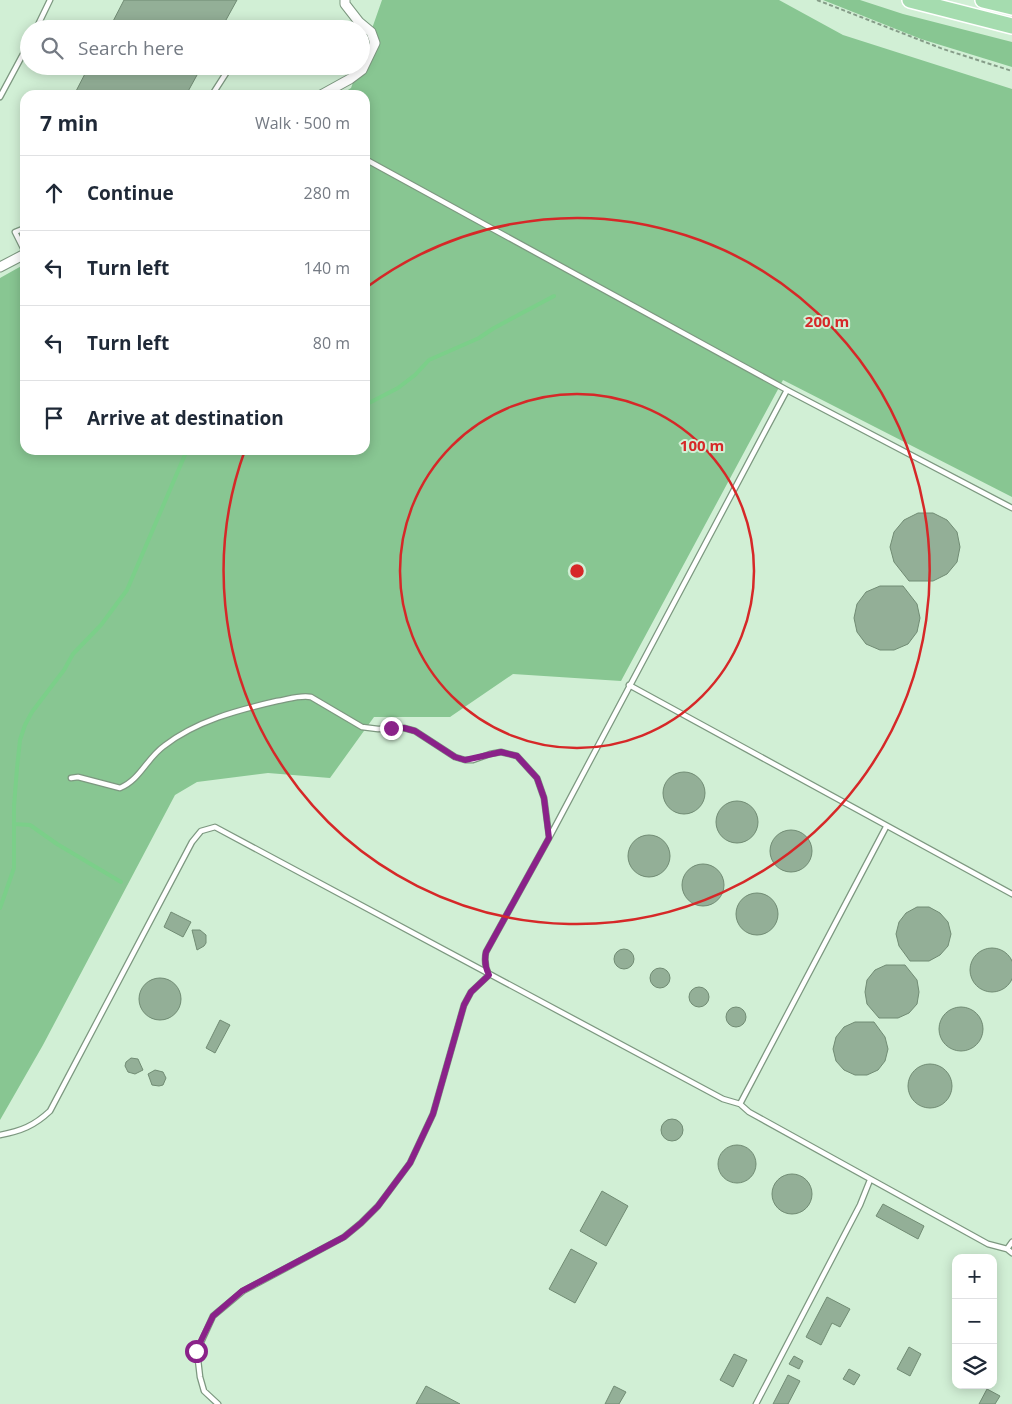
<!DOCTYPE html>
<meta charset="utf-8">
<style>
body{margin:0;font-family:"Open Sans",sans-serif;background:#f6f6f7;color:#1f2937}
.controls{position:absolute;right:15px;bottom:15px;display:grid;overflow:hidden;border-radius:10px;box-shadow:0 2px 12px #0003}
.controls button{width:45px;height:45px;display:grid;place-items:center;padding:0;border:0;border-bottom:1px solid #e0e1e3;background:#fff;color:#1f2937;font:25px sans-serif}
.stop{position:absolute;width:15px;height:15px;margin:-11px;border:4px solid #8a2289;border-radius:50%;background:#fff}
.stop.end{background:#8a2289;border-color:#fff;box-shadow:0 1px 5px #0008}
.list{margin:0;padding:0;list-style:none}
h2{display:flex;justify-content:space-between;align-items:center;height:65px;margin:0;padding:0 20px;font-size:21px}
h2 small{font-size:16px;font-weight:400;color:#747a83}
.list li{display:grid;grid-template-columns:32px 1fr auto;gap:15px;align-items:center;box-sizing:border-box;height:75px;padding:0 20px;border-top:1px solid #e0e1e3}
.list b{display:block;font-size:19px;white-space:nowrap}
.list em{font-size:16px;font-style:normal;color:#747a83}
.icon{flex:none;width:28px;height:28px;fill:none;stroke:currentColor;stroke-width:2;stroke-linecap:round;stroke-linejoin:round}
.map{position:relative;flex:none;width:1012px;height:1404px;overflow:hidden}
.search{position:absolute;background:#fff;box-shadow:0 2px 12px #0003;left:20px;top:20px;width:350px;height:55px;display:flex;align-items:center;gap:12px;box-sizing:border-box;padding:0 18px;border-radius:28px;color:#747a83;font-size:19px}
.panel{position:absolute;background:#fff;box-shadow:0 2px 12px #0003;left:20px;top:90px;width:350px;height:365px;border-radius:15px}
.map>svg:first-child{display:block}
.green{fill:#88c692}
.lines{fill:none;stroke-linecap:round;stroke-linejoin:round}
.stream{stroke:#7bcf89;stroke-width:4}
.building{fill:#93af97;stroke:#718c74}
.lane-casing{stroke:#7d9880;stroke-width:7}
.street-casing{stroke:#7d9880;stroke-width:11}
.primary-casing{stroke:#fff;stroke-width:18}
.path{stroke:#869d89;stroke-width:2;stroke-dasharray:4 2.5;stroke-linecap:butt}
.lane{stroke:#fff;stroke-width:4.5}
.street{stroke:#fff;stroke-width:9}
.primary{stroke:#a5dcaf;stroke-width:15}
.route{stroke:#8a2289;stroke-width:6}
.ring{fill:none;stroke:#d62828;stroke-width:2.5}
.centre{fill:#d62828;stroke:#d1efd5;stroke-width:2.5}
.ring-label{font-size:15px;text-anchor:middle;font-weight:bold;fill:#d62828;stroke:#d1efd5;stroke-width:4;stroke-linejoin:round;paint-order:stroke}
</style>
<div class="map">
<svg width="1012" height="1404" viewBox="0 0 1012 1404">
<rect width="100%" height="100%" fill="#d1efd5"/>
<path class="green" d="M382,0H779L843,35L1012,89V497L783,380L621,681L513,674L450,717H374L330,778L268,773L197,782L175,795L43,1045L0,1120V278L25,264V450H365V95H340L351,88L359,66H361V60Z
M823,0H860L903,14L1012,42V67L921,39Z"/>
<g class="lines">
<path class="stream" d="M365,405L398,388L415,375L429,360L479,338L494,328L554,296
M14,824L30,825L57,844L121,882
M0,908L14,868V806L17,768L20,740L25,725L32,712L64,670L73,654L101,625L127,590L187,450"/>
</g>
<path class="building" d="M124,0H237L221,29H109Z
M89,66H202L186,95H74Z
M918,513H933L947,520L957,532L960,547L957,562L947,574L933,581H909L894,562L890,547L894,532L904,520Z
M880,586H903L917,604L920,618L917,632L908,644L894,650H880L866,644L857,632L854,618L857,604L866,592Z
M663 793a21 21 0 1 1 42 0a21 21 0 1 1-42 0Z
M716 822a21 21 0 1 1 42 0a21 21 0 1 1-42 0Z
M770 851a21 21 0 1 1 42 0a21 21 0 1 1-42 0Z
M628 856a21 21 0 1 1 42 0a21 21 0 1 1-42 0Z
M682 885a21 21 0 1 1 42 0a21 21 0 1 1-42 0Z
M736 914a21 21 0 1 1 42 0a21 21 0 1 1-42 0Z
M917,907H929L940,913L948,922L951,934L948,946L940,955L929,961H910L899,946L896,934L899,922L906,913Z
M171,912L191,922L183,937L164,927Z
M192,930H200L206,935V943L204,946L197,950Z
M970 970a22 22 0 1 1 44 0a22 22 0 1 1-44 0Z
M614 959a10 10 0 1 1 20 0a10 10 0 1 1-20 0Z
M886,965H905L917,980L919,992L917,1004L909,1013L898,1018H879L867,1004L865,992L867,980L875,970Z
M650 978a10 10 0 1 1 20 0a10 10 0 1 1-20 0Z
M139 999a21 21 0 1 1 42 0a21 21 0 1 1-42 0Z
M689 997a10 10 0 1 1 20 0a10 10 0 1 1-20 0Z
M726 1017a10 10 0 1 1 20 0a10 10 0 1 1-20 0Z
M939 1029a22 22 0 1 1 44 0a22 22 0 1 1-44 0Z
M220,1020L230,1025L215,1053L206,1048Z
M855,1022H874L885,1037L888,1049L885,1061L878,1070L867,1075H855L844,1070L836,1061L833,1049L836,1037L844,1027Z
M131,1058L138,1059L143,1070L135,1074L128,1072L125,1066L126,1062Z
M908 1086a22 22 0 1 1 44 0a22 22 0 1 1-44 0Z
M155,1070L163,1072L166,1078L163,1085L159,1086L152,1085L148,1074Z
M661 1130a11 11 0 1 1 22 0a11 11 0 1 1-22 0Z
M718 1164a19 19 0 1 1 38 0a19 19 0 1 1-38 0Z
M772 1194a20 20 0 1 1 40 0a20 20 0 1 1-40 0Z
M602,1191L628,1206L606,1246L580,1231Z
M883,1204L924,1226L918,1239L876,1216Z
M571,1249L597,1263L575,1303L549,1289Z
M827,1297L850,1309L840,1327L832,1323L821,1345L806,1337Z
M909,1347L921,1354L910,1376L897,1369Z
M734,1354L747,1360L733,1387L720,1380Z
M794,1356L803,1361L799,1369L789,1364Z
M849,1369L860,1375L854,1385L843,1379Z
M788,1375L800,1381L788,1404H773Z
M426,1386L460,1404H416Z
M614,1386L626,1392L619,1404H605Z
M987,1389L1000,1396L995,1404H979Z"/>
<g class="lines">
<defs>
<path id="lane" d="M36,29L50,0
M212,95L230,67
M0,97L29,43
M365,159L787,390L1012,508
M25,228L15,232L25,252
M629,685L1012,894
M71,778L78,777L120,788C140,780 147,758 164,746C196,721 238,710 277,701C289,699 300,695 311,697L362,727L378,729L404,728L415,731L455,757L465,760H473L490,754L501,752L517,756L537,778L544,798L549,836
M740,1104L886,827
M0,1135C21,1131 34,1126 50,1111L192,842L201,831L215,827L723,1099L740,1104L749,1112L988,1244L1007,1249L1012,1253
M1007,1249L1012,1242
M218,1404L204,1391L200,1377L197,1351L213,1316L243,1291L344,1237L361,1223L378,1206L410,1163L433,1114L464,1005L471,992L489,975C485,967 484,961 486,952L549,838L787,390
M756,1404L860,1205L870,1180"/>
<path id="street" d="M321,95L350,79L362,70L375,43L371,32L359,22L345,4V0
M0,267L25,254"/>
<path id="primary" d="M910,0L1012,26
M983,0L1012,7"/>
</defs>
<use href="#lane" class="lane-casing"/>
<use href="#street" class="street-casing"/>
<use href="#primary" class="primary-casing"/>
<path class="path" d="M817,0L943,49L1012,71"/>
<use href="#lane" class="lane"/>
<use href="#street" class="street"/>
<use href="#primary" class="primary"/>
</g>
<g class="lines">
<path class="route" d="M196,1351L213,1316L242,1291L344,1237L361,1223L378,1206L410,1163L433,1114L464,1005L471,992L489,975C485,967 484,961 486,952L549,838L544,798L537,778L517,756L501,752L465,760L455,757L415,731L404,728H391"/>
</g>
<g class="ring">
<circle cx="577" cy="571" r="177"/>
<path d="M367 287A353 353 0 1 1 245 450"/>
</g>
<circle cx="577" cy="571" r="8" class="centre"/>
<g class="ring-label">
<text x="827" y="327">200 m</text>
<text x="702" y="451">100 m</text>
</g>
</svg>
<div class="controls">
<button>+</button>
<button>−</button>
<button><svg class="icon" aria-label="layers" viewBox="0 0 24 24"><path d="M12 4l9 5-9 5-9-5zM3 14l9 5 9-5"/></svg></button>
</div>
<div class="stop" style="left:196px;top:1351px"></div>
<div class="stop end" style="left:391px;top:728px"></div>
<div class="search"><svg class="icon" aria-label="search" viewBox="0 0 24 24"><circle cx="10" cy="10" r="6"/><path d="M15 15l6 6"/></svg>Search here</div>
<section class="panel">
<h2>7 min<small>Walk · 500 m</small></h2>
<ul class="list">
<li><svg class="icon" aria-label="ahead" viewBox="0 0 24 24"><path d="M12 20V5M6 11l6-6 6 6"/></svg><div><b>Continue</b></div><em>280 m</em></li>
<li><svg class="icon" aria-label="left" viewBox="0 0 24 24"><path d="M17 20v-9H6M10 6l-5 5 5 5"/></svg><div><b>Turn left</b></div><em>140 m</em></li>
<li><svg class="icon" aria-label="left" viewBox="0 0 24 24"><path d="M17 20v-9H6M10 6l-5 5 5 5"/></svg><div><b>Turn left</b></div><em>80 m</em></li>
<li><svg class="icon" aria-label="arrive" viewBox="0 0 24 24"><path d="M6 21V4h12l-3 4 3 4H6"/></svg><div><b>Arrive at destination</b></div></li>
</ul>
</section>
</div>
